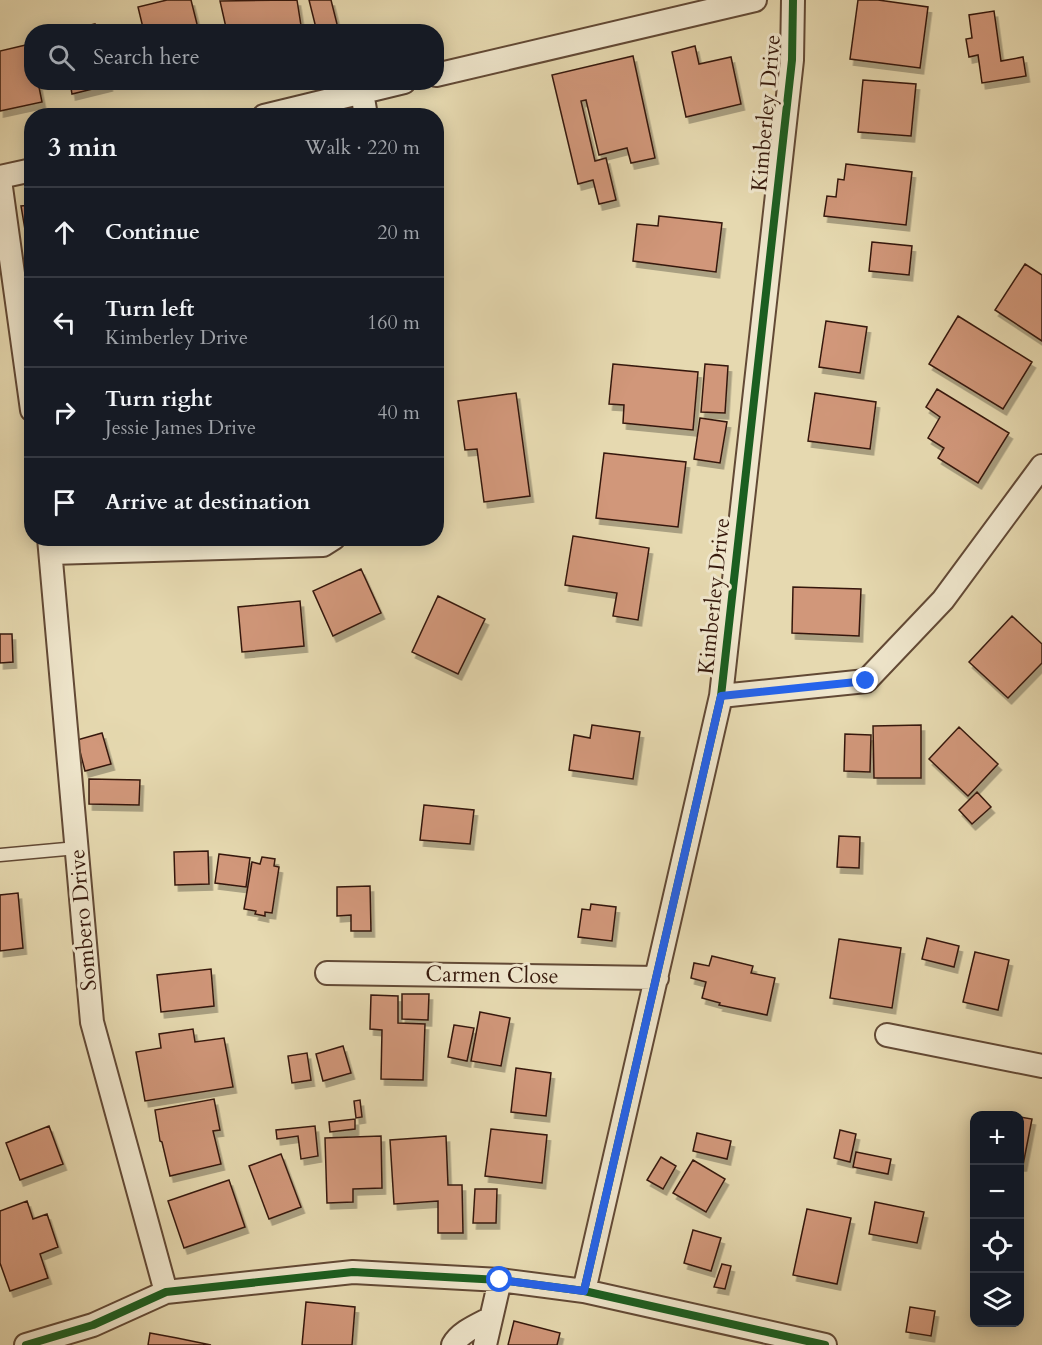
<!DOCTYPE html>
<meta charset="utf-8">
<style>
body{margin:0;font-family:Cardo,serif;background:#242831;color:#f1f3f6}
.controls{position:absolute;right:18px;bottom:18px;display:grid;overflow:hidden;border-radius:12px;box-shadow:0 3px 15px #0003}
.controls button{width:54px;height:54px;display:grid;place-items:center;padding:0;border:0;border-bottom:2px solid #363941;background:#171b24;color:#f1f3f6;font:30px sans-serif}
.stop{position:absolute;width:18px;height:18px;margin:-14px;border:4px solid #2563eb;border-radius:50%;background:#fff}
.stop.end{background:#2563eb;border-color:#fff;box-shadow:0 2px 6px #0008}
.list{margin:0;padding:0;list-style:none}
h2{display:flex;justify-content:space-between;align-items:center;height:78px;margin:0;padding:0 24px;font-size:26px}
h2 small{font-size:20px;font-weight:400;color:#9ea1a6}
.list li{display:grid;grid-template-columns:39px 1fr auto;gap:18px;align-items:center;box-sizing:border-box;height:90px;padding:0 24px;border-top:2px solid #363941}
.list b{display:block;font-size:22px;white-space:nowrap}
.list p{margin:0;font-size:20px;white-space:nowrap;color:#9ea1a6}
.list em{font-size:20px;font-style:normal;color:#9ea1a6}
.icon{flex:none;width:33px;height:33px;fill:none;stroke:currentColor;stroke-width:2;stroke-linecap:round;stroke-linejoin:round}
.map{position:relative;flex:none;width:1042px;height:1345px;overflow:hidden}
.search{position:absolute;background:#171b24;box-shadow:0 3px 15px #0003;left:24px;top:24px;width:420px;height:66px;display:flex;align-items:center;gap:15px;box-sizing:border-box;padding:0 21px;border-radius:24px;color:#9ea1a6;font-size:22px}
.panel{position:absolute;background:#171b24;box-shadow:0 3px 15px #0003;left:24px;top:108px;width:420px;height:438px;border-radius:24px}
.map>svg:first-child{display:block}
.building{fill:#d1977a;stroke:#36190c;stroke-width:1.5;filter:url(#shadow)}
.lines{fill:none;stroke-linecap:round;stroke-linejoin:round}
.service-casing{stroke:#624935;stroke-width:15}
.minor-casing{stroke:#624935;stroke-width:26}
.service{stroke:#efe6cc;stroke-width:12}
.minor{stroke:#efe6cc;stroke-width:22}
.cycleway-casing{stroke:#efe6cc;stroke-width:11}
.cycleway{stroke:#1b5e20;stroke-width:8}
.route{stroke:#2563eb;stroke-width:8}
.labels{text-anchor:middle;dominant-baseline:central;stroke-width:6;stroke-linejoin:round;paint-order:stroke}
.street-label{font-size:22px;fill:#36190c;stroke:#efe6cc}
</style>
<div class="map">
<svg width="1042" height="1345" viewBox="0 0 1042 1345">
<defs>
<filter id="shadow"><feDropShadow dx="3.5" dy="6" stdDeviation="0" flood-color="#0004"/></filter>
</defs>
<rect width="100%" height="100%" fill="#e6d9b0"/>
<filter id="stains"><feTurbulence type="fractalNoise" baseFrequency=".00333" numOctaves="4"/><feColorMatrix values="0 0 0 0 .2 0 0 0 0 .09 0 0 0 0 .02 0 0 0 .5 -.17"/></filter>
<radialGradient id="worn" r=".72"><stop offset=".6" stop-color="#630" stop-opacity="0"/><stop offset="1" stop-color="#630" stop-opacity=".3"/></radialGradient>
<path class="building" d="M167,0H191L199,32H144L138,7Z
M297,0L302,32H227L220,1Z
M309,0H331L339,32H317Z
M858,0H878L928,7L920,68L850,59Z
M994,11L1001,61L1023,57L1026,76L982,83L978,55L969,57L966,39L972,38L969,15Z
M95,24L97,32H61Z
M30,44L32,82H38L42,102L0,111V51Z
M695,46L699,64L731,57L741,104L686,117L672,52Z
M633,56L655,158L631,163L627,148L599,155L586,100L581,101L595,161L606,158L616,200L599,204L593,180L578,184L552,75Z
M863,80L916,84L911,136L858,132Z
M70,82H108L109,85L72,94Z
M846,164L912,172L906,225L824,216L827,196L836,197L838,179L844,180Z
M32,205V265H31L21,206Z
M659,216L722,223L716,272L633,261L637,224L658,226Z
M872,242L912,246L909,275L869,271Z
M1025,264L1042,275V341L995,310Z
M958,316L1032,362L1003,409L929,364Z
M826,321L867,327L860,373L819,367Z
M613,364L698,372L693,430L623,423L624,405L609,404Z
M705,364L728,366L725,413L701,412Z
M937,389L1009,433L978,483L938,458L944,448L928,438L940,417L926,407Z
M516,393L530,496L484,502L477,449L465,450L458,401Z
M815,393L876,402L870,449L808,441Z
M700,418L727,422L720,463L694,459Z
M604,453L686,462L678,527L596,518Z
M573,536L649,548L638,620L613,616L617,593L565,585Z
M361,569L381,613L333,636L313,591Z
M793,587L861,589L859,636L792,633Z
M438,596L485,619L458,674L412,652Z
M300,601L304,646L242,652L238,607Z
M1012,616L1042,644V663L1008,698L969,662Z
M0,634H12L13,662L0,663Z
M592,725L640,732L633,779L569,770L574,735L590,738Z
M921,725V778H874L873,726Z
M959,727L998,764L968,796L929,759Z
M102,733L111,764L85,771L77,740Z
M845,734L871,735L870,772L844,771Z
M89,779L140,780L139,805L89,804Z
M977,792L991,807L972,824L959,810Z
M424,805L474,810L470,844L420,840Z
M839,836L860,837L859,868L837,867Z
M208,851L209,884L175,885L174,852Z
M219,854L250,858L246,887L215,883Z
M262,857L275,859L274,866L279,867L272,913L265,912V916L255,914L256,911L244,909L252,862L260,864Z
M370,886L371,931H351V915L337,916V887Z
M18,893L23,948L0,951V895Z
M591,904L616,907L612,941L578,937L582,909L590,910Z
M927,938L959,946L954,967L922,959Z
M839,939L901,948L892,1008L830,998Z
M975,952L1009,960L998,1010L963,1002Z
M712,956L753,966L751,973L775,978L767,1015L719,1005L720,1003L702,998L706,982L691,978L694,963L709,966Z
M211,969L214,1006L161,1012L157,975Z
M402,994H429L428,1020L402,1019Z
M371,995L398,996V1023L425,1024L423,1080L381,1079L382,1030L370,1029Z
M480,1012L510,1018L501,1066L471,1061Z
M454,1025L474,1028L467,1061L448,1057Z
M193,1029L195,1042L224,1038L233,1087L145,1101L136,1052L161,1048L159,1034Z
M343,1046L351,1073L323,1081L316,1054Z
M307,1053L311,1080L292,1083L288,1056Z
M516,1068L551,1073L546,1116L511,1112Z
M214,1099L220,1130L213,1131L221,1164L170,1176L162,1142L160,1141L155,1110Z
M360,1100L362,1117L356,1118L354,1101Z
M1020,1117L1032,1119L1023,1165H1020Z
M355,1119V1129L330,1132L329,1122Z
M49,1126L63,1164L20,1180L6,1143Z
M315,1126L318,1156L301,1159L298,1136L277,1139L276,1130Z
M491,1129L547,1135L542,1183L485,1176Z
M840,1130L856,1134L850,1162L834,1158Z
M697,1133L731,1141L727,1159L693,1151Z
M381,1136L382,1188L353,1189V1202L327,1203L325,1138Z
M446,1136L448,1185H462L463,1233H438V1201L394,1204L390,1140Z
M856,1152L891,1159L888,1174L853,1167Z
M281,1154L301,1207L269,1219L249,1166Z
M661,1157L676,1166L663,1189L647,1180Z
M693,1160L725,1179L706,1212L673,1193Z
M974,1174V1193L971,1192Z
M229,1180L245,1227L184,1248L168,1201Z
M475,1189H497L496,1223H473Z
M27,1201L33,1219L47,1214L58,1247L40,1254L48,1278L10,1291L0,1263V1211Z
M875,1202L924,1212L917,1243L869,1234Z
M807,1209L851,1218L837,1284L793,1275Z
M693,1230L721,1238L711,1271L684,1263Z
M722,1264L731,1266L725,1289L714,1287Z
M306,1302L355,1307L352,1345H302Z
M910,1307L935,1311L931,1336L906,1332Z
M514,1321L560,1333L557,1345H508Z
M150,1333L177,1338L211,1345H148Z"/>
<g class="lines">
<defs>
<path id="service" d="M0,855L77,848"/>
<path id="minor" d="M436,75L755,0
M362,92L366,116
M264,116L404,82
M0,177L32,170
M0,180L32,410
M49,538L92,1022L166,1292
M51,553L323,545L334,538
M721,696L866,681L943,600L1042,466
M327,973L657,978
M887,1035L1042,1066
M584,1291L721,696L792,60L793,0
M26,1345L93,1325L166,1292L353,1272L500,1280L584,1291L825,1345
M453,1345C460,1332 478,1325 491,1318
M485,1345L500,1280"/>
</defs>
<use href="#service" class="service-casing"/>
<use href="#minor" class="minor-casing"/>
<use href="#service" class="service"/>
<use href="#minor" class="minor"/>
<defs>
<path id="cycleway" d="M584,1291L721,696L792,60L793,0
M26,1345L93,1325L166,1292L353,1272L500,1280L584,1291L825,1345"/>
</defs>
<use href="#cycleway" class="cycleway-casing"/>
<use href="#cycleway" class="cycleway"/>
</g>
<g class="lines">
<path class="route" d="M500,1280L584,1291L721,696L866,681"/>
</g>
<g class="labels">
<g class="street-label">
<text transform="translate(766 113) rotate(-85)">Kimberley Drive</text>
<text transform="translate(714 596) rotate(-84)">Kimberley Drive</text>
<text transform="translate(83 920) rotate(-95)">Sombero Drive</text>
<text transform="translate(492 975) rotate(1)">Carmen Close</text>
</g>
</g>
<rect width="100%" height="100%" filter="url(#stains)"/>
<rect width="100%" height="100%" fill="url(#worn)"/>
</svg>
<div class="controls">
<button>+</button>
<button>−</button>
<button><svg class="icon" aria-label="locate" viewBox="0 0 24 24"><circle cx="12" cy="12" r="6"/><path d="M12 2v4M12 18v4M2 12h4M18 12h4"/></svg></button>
<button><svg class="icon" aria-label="layers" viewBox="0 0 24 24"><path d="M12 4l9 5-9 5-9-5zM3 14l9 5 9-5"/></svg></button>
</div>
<div class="stop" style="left:500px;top:1280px"></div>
<div class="stop end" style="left:866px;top:681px"></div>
<div class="search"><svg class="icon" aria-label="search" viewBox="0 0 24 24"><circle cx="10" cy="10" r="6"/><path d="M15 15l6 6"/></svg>Search here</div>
<section class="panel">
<h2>3 min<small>Walk · 220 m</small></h2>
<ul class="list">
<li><svg class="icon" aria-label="ahead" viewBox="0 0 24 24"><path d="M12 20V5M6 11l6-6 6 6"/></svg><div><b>Continue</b></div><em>20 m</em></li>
<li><svg class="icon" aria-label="left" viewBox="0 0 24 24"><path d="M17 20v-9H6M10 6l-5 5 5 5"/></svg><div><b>Turn left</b><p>Kimberley Drive</p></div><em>160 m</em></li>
<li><svg class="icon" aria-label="right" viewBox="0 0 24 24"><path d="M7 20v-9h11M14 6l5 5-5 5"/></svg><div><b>Turn right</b><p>Jessie James Drive</p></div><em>40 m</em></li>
<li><svg class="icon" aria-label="arrive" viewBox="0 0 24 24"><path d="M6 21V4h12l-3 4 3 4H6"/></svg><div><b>Arrive at destination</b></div></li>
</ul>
</section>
</div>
